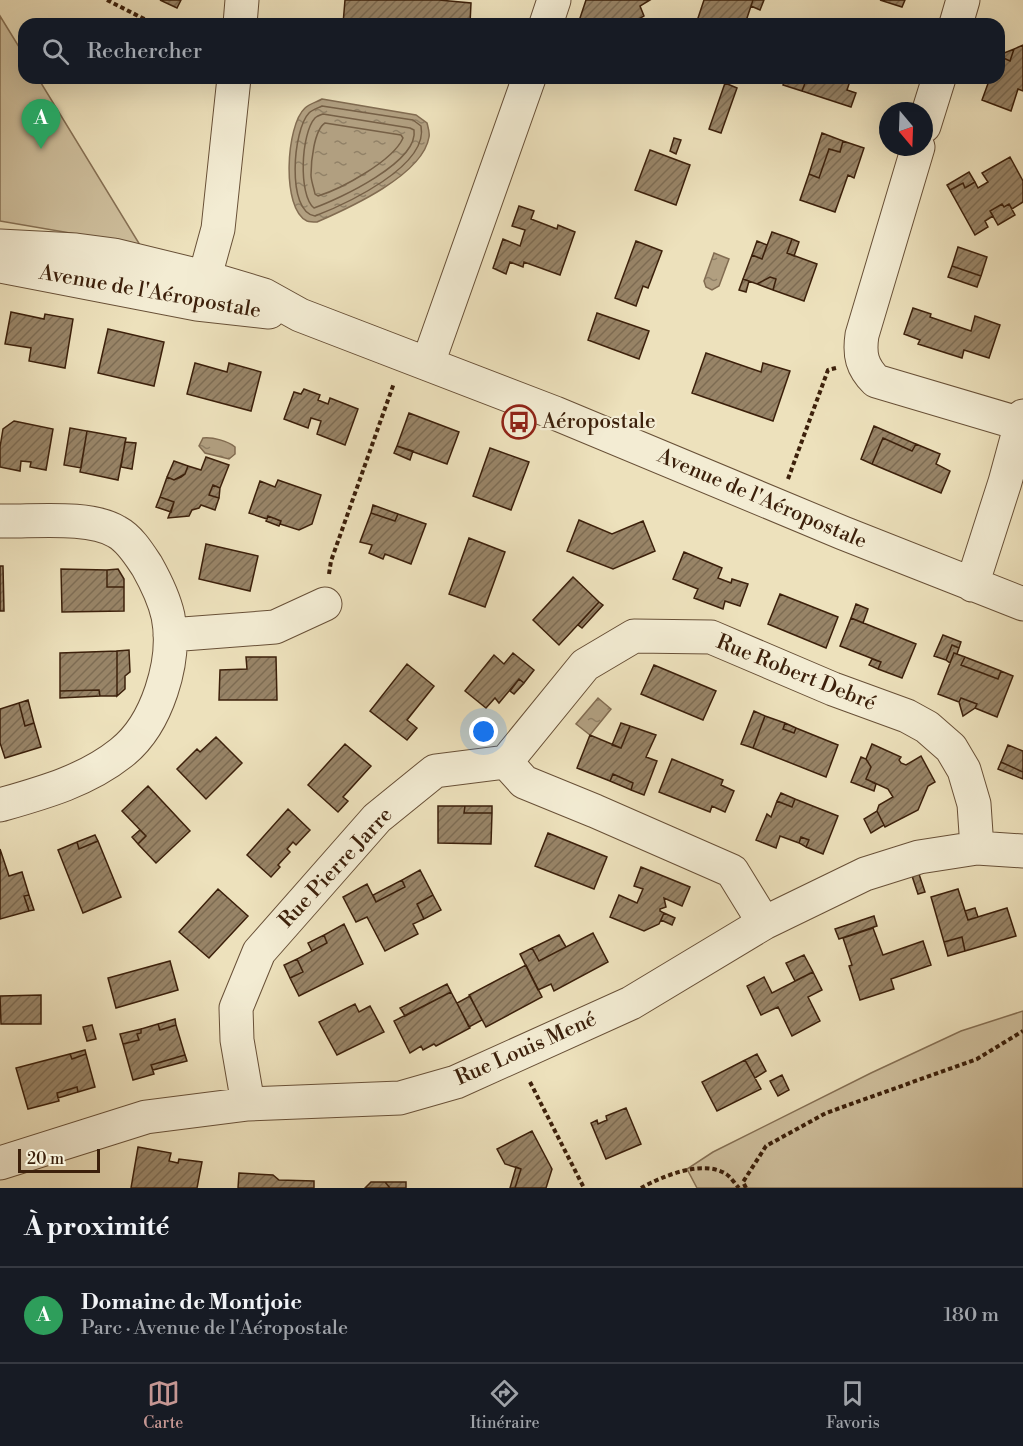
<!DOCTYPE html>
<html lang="fr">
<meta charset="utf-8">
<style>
body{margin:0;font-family:"Libre Bodoni",serif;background:#242831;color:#f1f3f6}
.compass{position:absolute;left:879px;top:102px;width:54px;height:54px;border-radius:50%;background:#171b24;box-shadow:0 6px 24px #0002;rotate:161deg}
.scale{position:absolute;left:18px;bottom:15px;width:82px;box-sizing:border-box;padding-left:6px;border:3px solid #3c200b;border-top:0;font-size:16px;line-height:21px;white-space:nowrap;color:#3c200b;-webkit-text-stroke:4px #f3ecd3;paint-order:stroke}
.you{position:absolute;left:484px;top:732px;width:21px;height:21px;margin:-15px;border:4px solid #fff;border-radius:50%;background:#1a73e8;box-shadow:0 0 0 9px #1a73e833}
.badge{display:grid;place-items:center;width:39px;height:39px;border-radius:50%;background:#c59692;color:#fff;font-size:20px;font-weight:700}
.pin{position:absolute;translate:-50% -50px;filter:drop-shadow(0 2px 3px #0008)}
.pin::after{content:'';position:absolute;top:32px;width:21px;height:18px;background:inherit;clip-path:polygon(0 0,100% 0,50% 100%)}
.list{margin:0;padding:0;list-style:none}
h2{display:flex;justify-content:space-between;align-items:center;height:78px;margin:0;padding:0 24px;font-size:26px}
h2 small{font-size:20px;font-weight:400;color:#9ea1a6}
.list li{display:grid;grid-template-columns:39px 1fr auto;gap:18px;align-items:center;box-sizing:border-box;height:96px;padding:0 24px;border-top:2px solid #363941}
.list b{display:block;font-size:22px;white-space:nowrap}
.list p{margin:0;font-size:20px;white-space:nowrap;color:#9ea1a6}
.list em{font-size:20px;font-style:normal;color:#9ea1a6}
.icon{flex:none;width:33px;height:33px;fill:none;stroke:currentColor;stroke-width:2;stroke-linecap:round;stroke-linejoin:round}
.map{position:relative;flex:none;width:1023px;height:1188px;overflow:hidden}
.search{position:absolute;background:#171b24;box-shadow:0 6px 24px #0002;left:18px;right:18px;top:18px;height:66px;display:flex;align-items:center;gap:15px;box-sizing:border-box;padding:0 21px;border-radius:18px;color:#9ea1a6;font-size:22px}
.sheet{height:174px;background:#171b24}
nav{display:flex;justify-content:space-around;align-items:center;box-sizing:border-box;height:84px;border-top:2px solid #363941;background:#171b24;font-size:16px;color:#9ea1a6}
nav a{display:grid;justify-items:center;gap:3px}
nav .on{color:#c59692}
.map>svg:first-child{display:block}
.green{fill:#cfc09e;stroke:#867054;stroke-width:1.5}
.water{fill:url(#water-ripples);stroke:#826c51;stroke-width:1.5}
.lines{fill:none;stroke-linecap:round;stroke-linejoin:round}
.shore{stroke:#766046;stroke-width:1.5}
.building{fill:url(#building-hatch);stroke:#3c200b;stroke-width:1.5}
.minor-casing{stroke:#685037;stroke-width:35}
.path{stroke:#3c200b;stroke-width:4;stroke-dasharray:4.5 3;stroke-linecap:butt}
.minor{stroke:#f3ecd3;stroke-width:33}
.labels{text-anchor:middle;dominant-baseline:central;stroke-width:4.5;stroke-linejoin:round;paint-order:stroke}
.street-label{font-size:21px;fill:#3c200b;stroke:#f3ecd3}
.poi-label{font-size:21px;fill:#3c200b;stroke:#f3ecd3;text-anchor:start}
</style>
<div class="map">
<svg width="1023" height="1188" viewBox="0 0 1023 1188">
<defs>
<pattern id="water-ripples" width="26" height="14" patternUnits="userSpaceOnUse" patternTransform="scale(1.5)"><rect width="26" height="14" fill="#b19f80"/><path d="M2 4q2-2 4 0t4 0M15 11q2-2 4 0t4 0" fill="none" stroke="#918167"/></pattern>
<pattern id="building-hatch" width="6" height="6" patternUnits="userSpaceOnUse" patternTransform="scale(1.5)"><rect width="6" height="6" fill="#988467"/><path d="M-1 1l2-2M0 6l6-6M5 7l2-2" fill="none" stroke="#7d6c53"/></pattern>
</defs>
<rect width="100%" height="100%" fill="#ede1bc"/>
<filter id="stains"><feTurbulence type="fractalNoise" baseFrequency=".00333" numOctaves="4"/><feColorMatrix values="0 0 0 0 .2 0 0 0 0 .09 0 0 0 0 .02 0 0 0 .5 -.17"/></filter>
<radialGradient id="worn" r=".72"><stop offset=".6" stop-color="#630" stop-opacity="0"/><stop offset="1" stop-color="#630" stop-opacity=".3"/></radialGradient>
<path class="green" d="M0,16L24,55V78H38L140,245L0,221Z
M1023,1011V1188H697L687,1169L713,1152L871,1073L961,1031Z"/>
<path class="water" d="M322,99L416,115L427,123C428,127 430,133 429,137C423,175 349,208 317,222C313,222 310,222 307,221C281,209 286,125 305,108C309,104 317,102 322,99Z
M714,253L729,259L719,286L712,290L706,287L704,281Z
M203,438C213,437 228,441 235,447V454L229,459L205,453L199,446Z
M598,698L611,709L590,735L576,724Z"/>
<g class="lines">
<path class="shore" d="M322,106L413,120L421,126C429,166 346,204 315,216C286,212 293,129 309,113C312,110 318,108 322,106Z
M323,114L410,128L414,130C419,162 339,199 314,208C298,195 301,133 315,118C317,116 320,115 323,114Z
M325,123L401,135L403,138C393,161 341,189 318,196L315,194C314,188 311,181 311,175C311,162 314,130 325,123Z"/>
</g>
<path class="building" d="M160,0H181L177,8Z
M345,0H439L471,3L470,24H343Z
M586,0H650L640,6L644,16L637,20L639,24H578Z
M704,0H753L745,24H696Z
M753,0H764L760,10L751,6Z
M880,0H905L902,7Z
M1023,45V91L1018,89L1011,111L982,100L990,78H999V56L1010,61L1014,49Z
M1014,49L1010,61L999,56V55Z
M785,78H807L802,91L783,85Z
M807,78H851L847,90L856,93L851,107L802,91Z
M725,83L737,88L721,133L709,129Z
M822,133L843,141L840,152L829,149L819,178L809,174Z
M674,138L681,140L676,154L670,151Z
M843,141L864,148L854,178L848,175L835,212L800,200L809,174L819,178L829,149L840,152Z
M650,150L690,165L676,205L635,190Z
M1010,157L1023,181V202L1012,209L1009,204L1004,207L1002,204L990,211L993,216L985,221L988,227L975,235L950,190L963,183L965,188L975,182L978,188L988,182L982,173Z
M969,172L975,182L965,188L963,183L950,190L947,185Z
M1002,204L1004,207L1009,204L1015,215L998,225L990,211Z
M519,206L534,211L531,219L557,229L558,225L575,232L560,275L524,262L523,267L510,262L506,274L493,268L503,239L520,246L525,230L512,226Z
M772,232L792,239L787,253L817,264L804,301L773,290L776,279L770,277L757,284L743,279L752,255L762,259Z
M792,239L799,242L794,256L787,253Z
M636,241L662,251L648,288L643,286L636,306L615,298Z
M757,241L767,245L762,259L752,255Z
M958,247L987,257L981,276L952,266Z
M952,266L981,276L977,287L948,277Z
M770,277L776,279L773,290L757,284Z
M743,279L749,281L746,292L739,290Z
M913,308L931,314L930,317L971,331L975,316L1000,325L989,358L964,350L962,358L918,344L920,340L904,334Z
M11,312L44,319L45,314L73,319L65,368L29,361L31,348L5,344Z
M597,313L649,331L639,359L588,340Z
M108,329L164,342L154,386L98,373Z
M706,353L761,372L763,363L790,371L773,421L692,393Z
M195,363L227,372L229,363L261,372L251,411L187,394Z
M304,389L320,395L318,400L328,404L330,398L358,409L345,445L317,434L321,421L311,418L308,428L284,419L294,392L301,394Z
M409,413L459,432L447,464L397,446Z
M14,421L53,429L46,470L30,467L31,462L21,461L20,471L0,467V447L3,429Z
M874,426L916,444L912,451L883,438L872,464L861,459Z
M70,428L87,431L81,468L64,465Z
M87,431L126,438L118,480L80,472Z
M883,438L912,451L916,444L940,454L936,464L950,471L941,493L872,464Z
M125,442L136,443L132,469L121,467Z
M397,446L413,451L410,460L394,453Z
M490,448L529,462L511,510L473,496Z
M206,457L229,465L220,488L213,485L209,495L219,498L215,510L201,505L199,508L192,510L189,516L168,518L174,502L160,497L167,477L174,480L181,477L185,474L188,466L201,470Z
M174,461L188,466L185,474L174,480L167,477Z
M278,480L321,495L312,524L299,530L280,524L281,521L268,516L267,519L249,513L260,481L275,487Z
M213,485L220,488L219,498L209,495Z
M160,497L174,502L171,512L156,507Z
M373,505L398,514L395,521L371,513Z
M371,513L395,521L398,514L426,524L411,564L385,554L383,559L369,553L372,545L360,542Z
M268,516L281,521L279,526L266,521Z
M579,520L612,534L643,521L655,551L613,569L567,551Z
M469,538L505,552L485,607L449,594Z
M206,544L258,556L250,591L199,579Z
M684,552L722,568L718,578L731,583L732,579L748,584L740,606L725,601L723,609L710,604L694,598L698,589L673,579Z
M0,566H3L4,611H0Z
M61,569L107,570V587H124V611L62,612Z
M118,569L124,579V587H107V570Z
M573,577L599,602L559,645L533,620Z
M780,594L838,617L826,648L768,624Z
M599,602L603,605L582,628L578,625Z
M856,604L868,609L863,623L851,618Z
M851,618L916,644L902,678L878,669L881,662L840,646Z
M943,635L961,642L959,648L952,645L946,660L934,656Z
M952,645L959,648L957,654L954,653L950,663L946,660Z
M129,650L130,672L125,676V689L117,696V651Z
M117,651V696H100L99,690L60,691V653Z
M513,653L534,670L524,683L519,679L499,703L495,698L486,708L465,691L494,655L504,664Z
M954,653L965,657L961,665L998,679L1001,671L1013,676L997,717L975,708L977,704L961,698L959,702L938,694Z
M246,657H276L277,700H219L220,670L247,669Z
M965,657L1001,671L998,679L961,665Z
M872,659L881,662L878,669L869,665Z
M407,664L434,686L407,720L417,728L407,740L370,711Z
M654,665L716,691L703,720L641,694Z
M519,679L524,683L514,694L510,691Z
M99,690L100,696L60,698V691Z
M961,698L977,704L975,708L963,716L959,702Z
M28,700L34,723L25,726L19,703Z
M19,703L25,726L34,723L41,747L5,758L0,743V709Z
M754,711L765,716L753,748L741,744Z
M765,716L785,723L783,729L794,733L796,728L838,745L826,777L753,748Z
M621,723L630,726L621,748L612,745Z
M785,723L796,728L794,733L783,729Z
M630,726L656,735L646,757L657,761L644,795L631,790L633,783L613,774L610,781L577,768L590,735L621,748Z
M216,737L242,763L206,799L177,769L197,749L200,752Z
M345,744L371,766L343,797L348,801L338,812L308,785Z
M872,744L901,757L899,760L901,763L906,765L921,756L935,782L928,786L918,810L885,827L877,811L879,805L893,797L888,789L866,779L871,767L866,759Z
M1008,745L1023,751V772L1001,762Z
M861,757L866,759L871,767L866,779L876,784L874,791L851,782Z
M672,759L723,780L721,785L734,791L725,812L712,806L710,812L659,792Z
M1001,762L1023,772V779L998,769Z
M613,774L633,783L631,790L610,781Z
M148,786L190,831L156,863L138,844L146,836L122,811Z
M781,793L795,799L792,807L777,801Z
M795,799L838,816L823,854L806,847L809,840L801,837L799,843L780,836L776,848L756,840L767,814L771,817L777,801L792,807Z
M438,806H465L464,813H492L491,844L438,843Z
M465,806H492V813H464Z
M288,809L310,830L296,845L293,842L287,849L290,852L278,865L280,867L271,877L247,855Z
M877,811L884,825L871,833L864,819Z
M140,830L146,836L138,844L132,837Z
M548,833L607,857L594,889L535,866Z
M95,835L98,841L79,849L77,842Z
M801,837L809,840L806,847L799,843Z
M98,841L121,897L83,913L58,850L77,842L79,849Z
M0,849L9,876L22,872L29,895L24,896L29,911L0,919Z
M641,867L690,887L682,906L664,898L666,907L660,909V911L664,913L659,924L644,931L610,917L619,895L637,903L643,889L634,886Z
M420,870L433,895L417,904L424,919L413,924L418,934L385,951L367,917L356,922L343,897L367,884L376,902L405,887L402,880Z
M918,871L925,892L918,894L911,873Z
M402,880L405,887L376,902L373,895Z
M218,889L248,916L209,958L179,932Z
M958,889L968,920L1007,908L1016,936L965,951L962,937L944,942L931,897Z
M29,895L34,910L29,911L24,896Z
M433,895L441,910L424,919L417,904Z
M975,908L978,917L968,920L965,911Z
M664,913L675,918L672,925L661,920Z
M874,916L877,926L839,939L835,929Z
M344,924L363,964L299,996L290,978L303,972L297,959L327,943L324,935Z
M873,928L883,955L923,941L931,965L891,979L894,989L860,1000L849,966L852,965L843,938Z
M593,933L608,962L554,991L551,984L538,990L520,954L532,948L539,961Z
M324,935L327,943L312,951L308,943Z
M559,935L566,947L539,961L532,948Z
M962,937L965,951L948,956L944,942Z
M804,955L813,972L795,981L786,963Z
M297,959L303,972L290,978L284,965Z
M170,961L178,990L116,1008L108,978Z
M526,965L542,997L486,1027L469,995Z
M813,972L822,990L808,997L820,1021L792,1036L778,1007L761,1015L747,986L764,977L772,993Z
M447,984L451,992L405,1016L400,1008Z
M451,992L470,1028L436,1046L434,1044L423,1050L421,1046L410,1053L394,1021Z
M41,995V1024H1L0,996Z
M470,996L482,1020L469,1027L457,1003Z
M355,1004L359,1012L370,1006L384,1032L337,1055L319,1022Z
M175,1019L176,1025L160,1030L158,1024Z
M158,1024L160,1030L176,1025L185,1055L151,1065L154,1074L133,1080L123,1044L139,1040L137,1034L141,1033V1029Z
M92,1025L96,1039L87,1041L83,1027Z
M141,1029V1033L137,1034L139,1040L123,1044L120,1034Z
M85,1050L86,1054L72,1059L70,1054Z
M70,1054L72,1059L86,1054L95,1087L78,1092L77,1087L57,1093L59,1101L28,1109L16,1068Z
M757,1054L766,1071L755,1078L745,1060Z
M185,1055L187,1061L153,1070L151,1065Z
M745,1060L761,1089L717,1111L702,1082Z
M782,1075L789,1090L778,1096L770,1081Z
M77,1087L78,1092L58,1098L57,1093Z
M626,1108L641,1144L606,1159L591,1123L597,1120L598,1124L607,1120L606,1116Z
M532,1131L552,1169L546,1188H515L521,1169L505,1164L497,1149Z
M138,1147L171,1153L169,1161L178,1163L179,1159L202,1162L197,1188H131Z
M516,1167L521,1169L515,1188H510Z
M239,1173L273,1175L279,1180L314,1181V1188H238Z
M371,1182H385L390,1188H365Z
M385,1182H406V1188H390Z"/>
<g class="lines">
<defs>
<path id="minor" d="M240,24L242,0
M546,24L554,0
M956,24L963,0
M924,126L939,78
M918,147L862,335C859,355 862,367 876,381L1021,424
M0,246L76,250L114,255L204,277L264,295L300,315L555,413L843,533L1023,604
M0,266L197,304L269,312
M199,298L218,229L234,78
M428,363L529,78
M0,521C32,522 90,515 117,532C130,539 139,554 147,566C156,582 164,598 168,616C177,661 157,725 121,753C86,781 42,793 0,805
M972,585L1005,482L1023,416
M170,635L275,627L325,604
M506,762L585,665L634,636L711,637L833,689L907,716L927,727L951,748L964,770L974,804L977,848
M248,1104L237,1040L236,1008L259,952L377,818L435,771L506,762L524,782L595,811L732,871L764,923
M0,1163L146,1117L248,1104L400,1098L456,1082L631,1003L764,923L865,874L919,857L977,848L1023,851"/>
</defs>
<use href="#minor" class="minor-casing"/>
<path class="path" d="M107,0L154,24
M788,479L828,370L836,368
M329,574L331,561L394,383
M530,1082L584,1188
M641,1188C663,1176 703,1159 726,1174C731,1177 735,1184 739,1188
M746,1188L743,1182L766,1146L826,1113L977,1059L1023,1031"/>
<use href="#minor" class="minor"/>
</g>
<defs>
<symbol id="bus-ring" viewBox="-11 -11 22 22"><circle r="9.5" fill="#f3ecd3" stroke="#8f2418" stroke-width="1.5"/><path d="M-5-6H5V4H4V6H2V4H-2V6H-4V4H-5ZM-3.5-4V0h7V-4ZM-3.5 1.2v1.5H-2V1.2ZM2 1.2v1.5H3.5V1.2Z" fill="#8f2418"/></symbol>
</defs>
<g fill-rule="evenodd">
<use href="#bus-ring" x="500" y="403" width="38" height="38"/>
</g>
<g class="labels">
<g class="street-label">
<text transform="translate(150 292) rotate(10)">Avenue de l'Aéropostale</text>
<text transform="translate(762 499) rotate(23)">Avenue de l'Aéropostale</text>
<text transform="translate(796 673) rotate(22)">Rue Robert Debré</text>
<text transform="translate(336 868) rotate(-47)">Rue Pierre Jarre</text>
<text transform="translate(526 1049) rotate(-24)">Rue Louis Mené</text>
</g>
<g class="poi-label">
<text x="542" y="422">Aéropostale</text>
</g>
</g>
<rect width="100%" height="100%" filter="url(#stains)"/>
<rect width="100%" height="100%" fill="url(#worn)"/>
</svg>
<svg class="compass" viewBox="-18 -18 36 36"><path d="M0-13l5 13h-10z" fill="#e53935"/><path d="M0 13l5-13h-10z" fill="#9ea1a6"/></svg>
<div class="scale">20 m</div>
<div class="you"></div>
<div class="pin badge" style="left:41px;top:149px;background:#2e9e5b">A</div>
<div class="search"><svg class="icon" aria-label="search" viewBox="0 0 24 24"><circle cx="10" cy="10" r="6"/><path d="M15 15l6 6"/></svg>Rechercher</div>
</div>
<section class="sheet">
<h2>À proximité<small></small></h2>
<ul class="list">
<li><span class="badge" style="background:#2e9e5b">A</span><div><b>Domaine de Montjoie</b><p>Parc · Avenue de l'Aéropostale</p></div><em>180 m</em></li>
</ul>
</section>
<nav>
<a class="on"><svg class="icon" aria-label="map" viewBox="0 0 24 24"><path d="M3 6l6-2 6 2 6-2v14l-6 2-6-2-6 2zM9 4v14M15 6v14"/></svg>Carte</a>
<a><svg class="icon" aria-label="directions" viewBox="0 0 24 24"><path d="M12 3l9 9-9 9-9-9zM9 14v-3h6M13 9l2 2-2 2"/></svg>Itinéraire</a>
<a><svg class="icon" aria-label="saved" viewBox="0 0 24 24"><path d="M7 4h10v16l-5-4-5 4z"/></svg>Favoris</a>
</nav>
